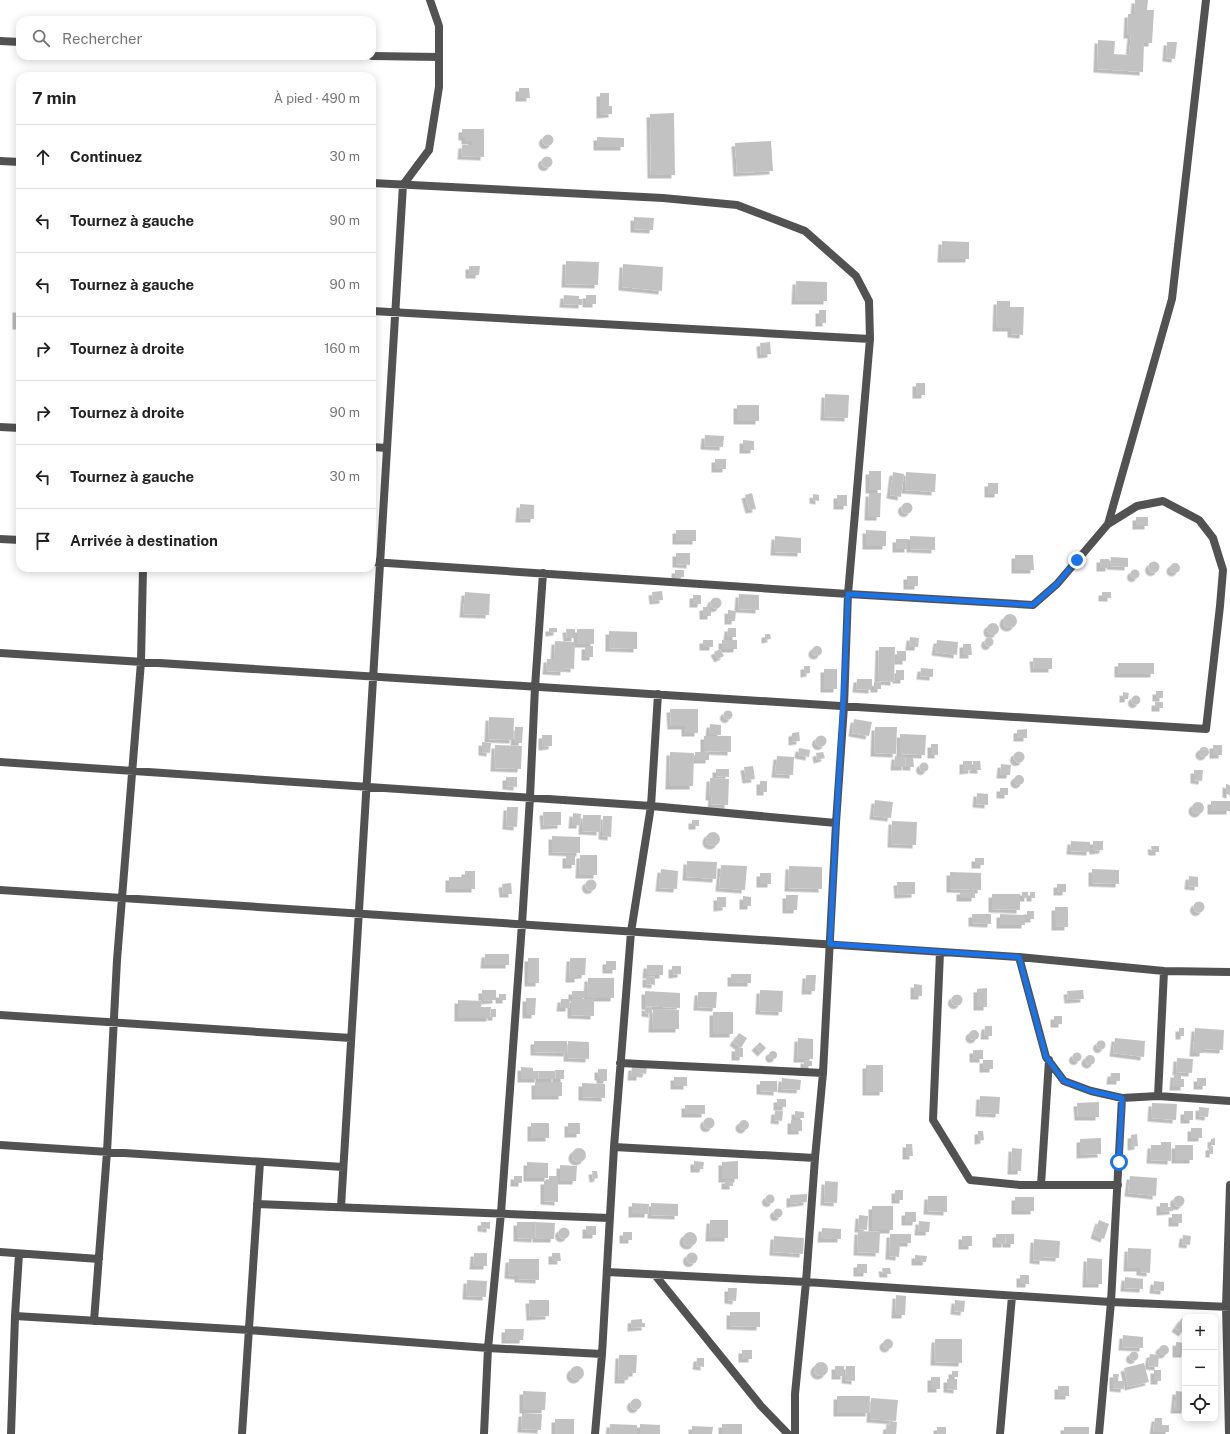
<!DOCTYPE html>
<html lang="fr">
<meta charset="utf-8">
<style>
body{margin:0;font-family:"Public Sans",sans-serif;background:#f6f6f6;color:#222}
.controls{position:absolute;right:12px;bottom:12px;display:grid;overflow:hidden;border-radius:8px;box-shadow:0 2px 10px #0003}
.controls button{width:36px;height:36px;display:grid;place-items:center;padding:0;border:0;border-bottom:1px solid #e0e0e0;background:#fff;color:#222;font:20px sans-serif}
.stop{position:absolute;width:12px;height:12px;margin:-9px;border:3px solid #1a73e8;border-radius:50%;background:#fff}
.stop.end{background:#1a73e8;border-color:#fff;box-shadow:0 1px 4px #0008}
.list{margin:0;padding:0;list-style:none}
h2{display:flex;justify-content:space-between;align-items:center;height:52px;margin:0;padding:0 16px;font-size:17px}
h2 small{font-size:13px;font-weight:400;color:#767676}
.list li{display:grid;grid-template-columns:26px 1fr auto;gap:12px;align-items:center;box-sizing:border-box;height:64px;padding:0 16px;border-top:1px solid #e0e0e0}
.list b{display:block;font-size:15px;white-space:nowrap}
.list em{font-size:13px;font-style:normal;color:#767676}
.icon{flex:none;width:22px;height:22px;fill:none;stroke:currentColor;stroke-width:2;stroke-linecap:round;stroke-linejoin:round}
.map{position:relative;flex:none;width:1230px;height:1434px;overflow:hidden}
.search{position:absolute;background:#fff;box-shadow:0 2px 10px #0003;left:16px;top:16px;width:360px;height:44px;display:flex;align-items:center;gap:10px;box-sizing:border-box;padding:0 14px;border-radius:12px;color:#767676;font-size:15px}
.panel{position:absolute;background:#fff;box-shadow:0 2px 10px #0003;left:16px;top:72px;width:360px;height:500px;border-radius:12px}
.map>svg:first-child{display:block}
.building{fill:#c2c2c2;filter:url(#shadow)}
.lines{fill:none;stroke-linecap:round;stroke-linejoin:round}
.street{stroke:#525252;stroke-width:8}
.route{stroke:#1a73e8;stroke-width:5}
</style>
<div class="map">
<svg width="1230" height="1434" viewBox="0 0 1230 1434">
<defs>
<filter id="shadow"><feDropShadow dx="-3.5" dy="3.5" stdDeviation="0" flood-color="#0004"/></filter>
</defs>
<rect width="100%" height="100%" fill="#fff"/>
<path class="building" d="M1135,0H1148L1147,10H1154L1152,43H1144L1143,72L1097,69L1098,40L1115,41L1114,54L1129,55L1131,35H1127L1128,14H1134Z
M1167,42H1177L1175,59L1166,58Z
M519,88H529L530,98H519Z
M600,93H609V106H612V114L600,115Z
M674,113L675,175H651L650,114Z
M462,129H484V157L461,156L462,145H472V141H465V137H462Z
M542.5 140a5.5 5.5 0 1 1 11 0a5.5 5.5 0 1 1-11 0Z
M597,137L624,138V147H597Z
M771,141L773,171L737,173L735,143Z
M541.5 162a5.5 5.5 0 1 1 11 0a5.5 5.5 0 1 1-11 0Z
M634,217L654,218L653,230L634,229Z
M942,241L969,242V259H941Z
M566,261L599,262L598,285L565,284Z
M623,264L663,267L662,291L622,287Z
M469,266H480L479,275H469Z
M796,281L827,282V301H795Z
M564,295L579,296V299H582V305L563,304Z
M586,295H596V304H586Z
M997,301H1010V307H1024L1023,335L1011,334V328H996Z
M16,309H20V326H16Z
M819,310H826V323H819Z
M770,342L771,354L761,355L760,343Z
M916,383H925V395H916Z
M825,394L849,395L848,418L824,417Z
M737,405H759V421H737Z
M705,435L724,436L723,447L704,446Z
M743,440L754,441V450H743Z
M715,459H726V469H715Z
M869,471H881V490H869Z
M893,472L904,474L901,497L890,495Z
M906,472L936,474L935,492L905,490Z
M988,483H998V494H988Z
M752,493L756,509L749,510L745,495Z
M869,493H881L880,517H868Z
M813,494L819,495V501L813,500Z
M837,495H847V506H837Z
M901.5 508a5.5 5.5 0 1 1 11 0a5.5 5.5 0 1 1-11 0Z
M520,504L534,505V519H519Z
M1136,517H1148V526H1136Z
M676,530H696V541H676Z
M866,530L886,531V546H866Z
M775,536L801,538V553L774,552Z
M910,536L935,537V550L910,549Z
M896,539H908V549H896Z
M676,553H690V565L676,564Z
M1015,555H1033L1034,570H1015Z
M1111,557L1128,558V567L1110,566Z
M1100,559H1109V568H1100Z
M1148.5 567a5.5 5.5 0 1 1 11 0a5.5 5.5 0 1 1-11 0Z
M1170 568a5 5 0 1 1 10 0a5 5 0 1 1-10 0Z
M1130.5 574a4.5 4.5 0 1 1 9 0a4.5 4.5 0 1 1-9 0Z
M675,570H684V577L675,578Z
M907,576H918V586H907Z
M662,591L663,600L653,601L652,592Z
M465,592L490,594L489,615L463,614Z
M1102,592H1111V598H1102Z
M739,594L759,595V610L738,609Z
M693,595H701V604H693Z
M710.5 603a5.5 5.5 0 1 1 11 0a5.5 5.5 0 1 1-11 0Z
M703,607H711V616H703Z
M728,610L736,611L735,621H728Z
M1003 621a7 7 0 1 1 14 0a7 7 0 1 1-14 0Z
M987 629a6 6 0 1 1 12 0a6 6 0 1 1-12 0Z
M549,628H557V632L549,633Z
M728,628H736V637H727Z
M566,629H575V638H567Z
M577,629H594V644H577Z
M609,631L637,632V649L609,648Z
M765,634H770L771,639L765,640Z
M910,637L919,638L918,647H909Z
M984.5 642a4.5 4.5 0 1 1 9 0a4.5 4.5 0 1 1-9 0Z
M703,640H713V647H703Z
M722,640H737V649H722Z
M937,640L958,642L957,655L935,652Z
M555,641L575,642L574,669L564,668V672L546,671L547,659H554Z
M963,644H971L972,655H963Z
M812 651a5 5 0 1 1 10 0a5 5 0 1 1-10 0Z
M585,646H593V657H585Z
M879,647H895L894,682L878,681Z
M720,649L724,656L718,659L714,652Z
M897,651H906V661H897Z
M1033,658H1052V669H1034Z
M1118,663H1154V674H1118Z
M804,666H810V673L804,674Z
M921,668L933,669V677L920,676Z
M824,669H837V689H824Z
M896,670H904V680H896Z
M857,679H872V690L856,689Z
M874,682L881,683V689H874Z
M1156,691H1163V698H1156Z
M1123,692L1129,693L1128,699H1123Z
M1131.5 700a4.5 4.5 0 1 1 9 0a4.5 4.5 0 1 1-9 0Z
M1155,702H1163V708H1155Z
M670,709H698V733H685V726H671Z
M723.5 715a4.5 4.5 0 1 1 9 0a4.5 4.5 0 1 1-9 0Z
M489,717L514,718L513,740L488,739Z
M854,719L872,722L869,736L852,733Z
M710,724L721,725V735H709Z
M515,727H523L522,743H514Z
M875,727H897L896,754L874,753Z
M1027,729V738H1017V730Z
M799,732L800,741L792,742V733Z
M900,734L926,735L925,755L900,754Z
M542,735H552V746L542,747Z
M815.5 741a5.5 5.5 0 1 1 11 0a5.5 5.5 0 1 1-11 0Z
M704,736H731V752L704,751Z
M482,742L491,743L490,753L482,752Z
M931,744H938V755H931Z
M495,745L522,746L521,769L494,768Z
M1213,745H1222V755H1213Z
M1199 752a5 5 0 1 1 10 0a5 5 0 1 1-10 0Z
M799,748L810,750L809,757L798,755Z
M1013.5 757a5.5 5.5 0 1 1 11 0a5.5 5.5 0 1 1-11 0Z
M670,752L694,753L693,786H669Z
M695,752H709V760H695Z
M823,752L825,758L817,760L816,753Z
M777,756L794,757L793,775L775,774Z
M895,756H906L905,767H894Z
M906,757H913L914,767H906Z
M963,761H972V770L963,771Z
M973,761H980L981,770H973Z
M919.5 767a4.5 4.5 0 1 1 9 0a4.5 4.5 0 1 1-9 0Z
M1001,764L1011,765L1010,775H1000Z
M753,766L755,779L746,780L744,767Z
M716,769H729V777L716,776Z
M1194,770H1203L1202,781L1194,780Z
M1014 780a5 5 0 1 1 10 0a5 5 0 1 1-10 0Z
M506,777H517V787L506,786Z
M710,778L729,779L728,805L711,804L712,797H709Z
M760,781H767V792H760Z
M1226,784L1230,785V795L1226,794Z
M1000,788H1008V795H1000Z
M977,793L988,794V805L976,804Z
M875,800L893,802L891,818L873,816Z
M1211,801H1230V811H1211Z
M1192 808a6 6 0 1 1 12 0a6 6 0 1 1-12 0Z
M507,807H518L517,827L506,826Z
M543,812H561V825L544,826Z
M573,813L581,814L580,825H572Z
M583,815H601L600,832L582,831Z
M603,816H612L611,837L602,836Z
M692,820H699V826H692Z
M892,821L917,822L916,845L891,844Z
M706 839a7 7 0 1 1 14 0a7 7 0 1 1-14 0Z
M552,836L580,837V853L552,852Z
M1071,841L1090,842V852L1070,851Z
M1093,841H1103V850L1093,851Z
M1151,846H1159V852H1152Z
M566,855H575V865H566Z
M580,855H597V875H579Z
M975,858H984V865H975Z
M687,861L717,862L716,879L686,877Z
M721,865L747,866L745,890L719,888Z
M789,866L822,867V889L788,888Z
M661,869L678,871L677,889L659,888Z
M1092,869L1119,870V884L1092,883Z
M465,871H475V889H449V877H465Z
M950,872L981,873V890L950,889Z
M760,873H771V884H760Z
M1189,876L1198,877V887L1188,886Z
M585.5 885a5.5 5.5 0 1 1 11 0a5.5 5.5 0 1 1-11 0Z
M897,882H915V894L898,895Z
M511,883L512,894H503L502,884Z
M1057,884H1066V892H1057Z
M960,891H975V898H960Z
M1022,892H1028V898H1022Z
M1030,892H1035V898H1030Z
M992,894H1020V910L992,909Z
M786,895H798L797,910H786Z
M743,896L751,897V906H743Z
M717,897H726V907L717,908Z
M1193.5 907a5.5 5.5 0 1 1 11 0a5.5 5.5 0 1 1-11 0Z
M1055,907H1068V927H1055Z
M1027,911H1034V919H1027Z
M972,914H991V924L972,923Z
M1000,914L1025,915V925H1000Z
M485,954H509V965H484Z
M528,958H539V983H528Z
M570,958H586L585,975H578V979H569Z
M606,961H616V970H606Z
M647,965H663V975H646Z
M672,966H681V974L672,975Z
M731,974H751V983H731Z
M806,975H816L815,991H805Z
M646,976L655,977V985L646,984Z
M588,978H614V998H587Z
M914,984L922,985V996H914Z
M987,988V1007H977V989Z
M482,990H496V1000L482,1001Z
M760,990L783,991L782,1012L759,1011Z
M1083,990L1084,999L1068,1000L1067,991Z
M572,991H586V998H572Z
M645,991L680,993V1008L645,1006Z
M698,992H717L716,1008L697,1007Z
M499,994H506V1000H499Z
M951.5 1000a5.5 5.5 0 1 1 11 0a5.5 5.5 0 1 1-11 0Z
M526,998H536L535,1015H526Z
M561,999H570L569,1008H560Z
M571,999H594V1016L571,1015Z
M458,1000L482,1001L481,1007H491L490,1018H458Z
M645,1007L652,1008V1014L645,1013Z
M491,1009H496V1017H491Z
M653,1009L679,1010V1029H652Z
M713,1012H733V1034H713Z
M1054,1016H1062V1024H1054Z
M985,1026H992V1036H984Z
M1179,1028H1184V1036H1179Z
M1195,1028L1224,1030L1223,1050L1203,1049V1053H1193Z
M969 1035a5 5 0 1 1 10 0a5 5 0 1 1-10 0Z
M739,1033L747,1038L741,1048L733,1042Z
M798,1038L813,1039V1059H797Z
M1115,1038L1145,1041L1144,1057L1113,1053Z
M1096.5 1045a4.5 4.5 0 1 1 9 0a4.5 4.5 0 1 1-9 0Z
M534,1041H567V1053L534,1052Z
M568,1041L589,1042V1059L567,1058Z
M760,1042L766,1048L761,1053L755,1047Z
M735,1048H743V1057H735Z
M973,1050H983V1059H973Z
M769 1055a4 4 0 1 1 8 0a4 4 0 1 1-8 0Z
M1072.5 1057a4.5 4.5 0 1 1 9 0a4.5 4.5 0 1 1-9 0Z
M1085 1060a5 5 0 1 1 10 0a5 5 0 1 1-10 0Z
M1177,1058L1193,1059L1192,1073L1176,1072Z
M804,1060L812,1061V1066H804Z
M983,1060H993V1069H983Z
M866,1065H883V1092H866Z
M521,1067L533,1068V1071H539L538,1079H521Z
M632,1067H647L646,1074L640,1073V1077H631Z
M598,1069H607V1081H600V1077H598Z
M555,1070H564V1079H556Z
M539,1071H555V1079H539Z
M1111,1073H1120V1081H1110Z
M1174,1074H1181V1079H1184V1087H1173Z
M674,1077H687V1086H674Z
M782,1078L801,1080L800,1090L781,1089Z
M1197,1078H1206V1086H1197Z
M760,1081H777V1092L760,1091Z
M535,1082H562V1096H535Z
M582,1083L605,1084V1098L582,1097Z
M980,1096L1000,1097L999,1114L979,1113Z
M777,1099H786V1107H777Z
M1099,1102V1117H1078L1077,1103Z
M1152,1103L1177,1104L1176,1120L1151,1118Z
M685,1105H705V1114H685Z
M1199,1107L1209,1108L1208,1117L1199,1116Z
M775,1111H783L782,1121L774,1120Z
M795,1111L804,1112V1118H795Z
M1184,1111H1193V1120H1184Z
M703.5 1123a5.5 5.5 0 1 1 11 0a5.5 5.5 0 1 1-11 0Z
M791,1120H802V1131H791Z
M739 1125a5 5 0 1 1 10 0a5 5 0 1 1-10 0Z
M531,1123H549V1138H531Z
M568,1123H580V1134H568Z
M1191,1128H1202V1138H1191Z
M978,1131H983L984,1140L978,1141Z
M1137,1134L1138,1146L1131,1147V1135Z
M1101,1138V1154L1080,1155V1139Z
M1215,1138V1145H1211V1139Z
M1161,1142H1171V1161L1150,1160L1151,1145H1161Z
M906,1144H912L913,1156H906Z
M1175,1145H1193V1160H1175Z
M1213,1146V1154H1209V1147Z
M1012,1148L1022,1149L1021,1171H1011Z
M572 1155a7 7 0 1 1 14 0a7 7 0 1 1-14 0Z
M694,1161L704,1162L703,1169H694Z
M738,1161V1179H722V1162Z
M527,1162L548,1163V1178H527Z
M560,1165L577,1166L576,1181H560Z
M592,1171H597L598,1178L593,1179Z
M514,1176H522V1183H514Z
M549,1176H558V1202L544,1201V1181H549Z
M1130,1176L1157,1178L1156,1196L1128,1193Z
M725,1180H733V1186H725Z
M825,1181L838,1182L837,1203L824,1202Z
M895,1190H903V1200H895Z
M807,1194V1202L790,1204V1195Z
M765.5 1199a4.5 4.5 0 1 1 9 0a4.5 4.5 0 1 1-9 0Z
M1173.5 1201a5.5 5.5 0 1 1 11 0a5.5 5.5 0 1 1-11 0Z
M928,1196H947V1212L927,1211Z
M1015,1197H1034V1211H1015Z
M632,1203L649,1204L648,1214H632Z
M651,1203L678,1204V1216L651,1215Z
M1160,1203H1168V1207H1173V1211L1160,1212Z
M872,1206H893V1230H872Z
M773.5 1213a4.5 4.5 0 1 1 9 0a4.5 4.5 0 1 1-9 0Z
M905,1212H916V1222H905Z
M1172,1214H1182V1223H1172Z
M859,1215L868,1216L867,1230L858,1229Z
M710,1220H728V1238H709Z
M1099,1220L1109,1224L1104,1239L1094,1235Z
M919,1221L930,1222L929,1232H918Z
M481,1222H490V1229L481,1228Z
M517,1222H536L535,1239L517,1238Z
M536,1222L555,1223L554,1239H536Z
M586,1226H596V1235H586Z
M558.5 1233a5.5 5.5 0 1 1 11 0a5.5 5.5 0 1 1-11 0Z
M822,1228L841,1229V1239H821Z
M858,1231L880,1232L879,1253L857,1252Z
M683 1239a7 7 0 1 1 14 0a7 7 0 1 1-14 0Z
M623,1232H632V1240H623Z
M890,1234H911V1243H900L899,1257L889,1256Z
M996,1234H1005V1244H996Z
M1005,1234H1014V1244H1006Z
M1183,1235L1191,1236L1190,1245L1182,1244Z
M774,1236L804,1238L803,1254L773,1252Z
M962,1236H972V1246H962Z
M1034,1239L1060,1241L1059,1258L1043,1257V1261L1033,1260Z
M1128,1248L1151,1249L1150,1273L1140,1272V1268H1127Z
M686.5 1258a5.5 5.5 0 1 1 11 0a5.5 5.5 0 1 1-11 0Z
M474,1253H487V1266H473Z
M552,1253H560L561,1261H552Z
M915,1255L927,1256L926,1262H915Z
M1087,1258L1102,1259V1284H1086Z
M509,1259H539V1280L518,1279V1276L508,1275Z
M857,1264H867V1273H857Z
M882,1268H890L891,1274H883Z
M1020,1275H1029V1284H1020Z
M1125,1277L1143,1279V1289L1124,1288Z
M467,1280L487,1281L486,1297L466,1296Z
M1154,1281L1164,1282V1291L1153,1290Z
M728,1288H737L736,1301L728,1300Z
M896,1295L906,1296L905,1315H895Z
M529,1300H549V1316L530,1317Z
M955,1300L965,1301L964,1312L954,1311Z
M730,1312H760V1327L730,1326Z
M1182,1318L1185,1320V1329L1182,1333L1175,1328Z
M642,1319V1323H645V1327L631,1328V1320Z
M505,1329H524L523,1340H505Z
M1123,1335L1143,1337V1348L1122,1347Z
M935,1339H962V1363L934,1362Z
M883 1344a5 5 0 1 1 10 0a5 5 0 1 1-10 0Z
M1176,1342L1185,1343V1354H1176Z
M1159 1350a5 5 0 1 1 10 0a5 5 0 1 1-10 0Z
M742,1350H752V1359H742Z
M1129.5 1356a4.5 4.5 0 1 1 9 0a4.5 4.5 0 1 1-9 0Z
M1150,1354L1159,1355L1158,1367L1148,1366Z
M619,1355H637L636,1373H629L628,1380H618Z
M697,1358H704V1367L696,1366Z
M814 1369a7 7 0 1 1 14 0a7 7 0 1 1-14 0Z
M1144,1363L1149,1382L1128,1387L1124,1368Z
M570 1373a7 7 0 1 1 14 0a7 7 0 1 1-14 0Z
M835,1366H844V1376H835Z
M846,1366H855V1381L845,1380Z
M1154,1370H1161V1381H1154Z
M952,1371H958V1377H952Z
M1113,1374H1119L1118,1381H1125L1124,1389L1113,1388Z
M931,1377H940V1389H931Z
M947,1379H957V1390L947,1389Z
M1058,1386H1069V1396H1058Z
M523,1391L546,1392L545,1410H523Z
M1176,1391L1185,1392V1410H1174Z
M837,1396H870L869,1413H837Z
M871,1398L898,1400L896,1421L870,1419Z
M630.5 1404a5.5 5.5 0 1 1 11 0a5.5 5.5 0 1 1-11 0Z
M522,1413L542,1414L541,1430L521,1429Z
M1155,1418H1162V1425H1169V1432H1153Z
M555,1419H574V1434H555Z
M890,1421L897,1422L896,1434H886L887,1426H889Z
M610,1424L637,1425V1434H609Z
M640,1424L660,1425V1434H640Z
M722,1424H742V1434H722Z
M692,1426L713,1427L712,1434H692Z
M937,1427H946V1434H937Z
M1064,1427H1089V1434H1064Z"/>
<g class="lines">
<path class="street" d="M0,41L20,42
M372,56L439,57
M0,161L20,162
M372,183L663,198L737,205L805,231L856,276L869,301L870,339L848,594L844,706L836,823L823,1073L815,1158L806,1282L795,1394V1434
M372,311L870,339
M0,427L20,428
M372,447L387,448
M1108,524L1172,299L1206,0
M0,539L20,540
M0,653L1206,729L1220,606L1223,570L1213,538L1199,520L1163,501L1137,506L1108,524L1057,584L1033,605L848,594L372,562
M0,762L651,806L836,823
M0,890L1019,957L1164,971L1230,972
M940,952L933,1120L970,1180L1020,1185H1118
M1019,957L1046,1057L1064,1081L1091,1091L1122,1098L1158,1096L1230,1101
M0,1015L351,1038
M620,1063L823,1073
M1158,1096L1164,971
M0,1145L343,1167
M614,1147L815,1158
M1041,1185L1049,1060
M257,1204L609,1218
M341,1207L403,185L429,150L439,87V26L430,0
M0,1252L99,1259
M607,1272L806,1282L1111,1302L1230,1307
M655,1275L761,1406L788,1434
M15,1316L249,1330L488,1348L602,1354
M94,1321L107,1152L117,960L141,662L143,568
M11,1434L15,1316L19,1254
M242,1434L260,1162
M484,1434L488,1348L501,1213L522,924L530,797L535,687L543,573
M595,1434L602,1354L614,1147L631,932L651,806L658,694
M1000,1434L1012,1296
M1099,1434L1111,1302L1122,1098
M1229,1434L1226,1306L1230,1185"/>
</g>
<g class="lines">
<path class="route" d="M1077,560L1057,584L1033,605L848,594C844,711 835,828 830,944L1019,957L1046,1057L1064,1081L1091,1091L1122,1098L1119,1162"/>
</g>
</svg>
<div class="controls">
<button>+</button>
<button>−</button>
<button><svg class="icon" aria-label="locate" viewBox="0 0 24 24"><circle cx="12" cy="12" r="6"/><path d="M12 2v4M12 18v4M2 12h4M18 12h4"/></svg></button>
</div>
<div class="stop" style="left:1119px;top:1162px"></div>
<div class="stop end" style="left:1077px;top:560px"></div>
<div class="search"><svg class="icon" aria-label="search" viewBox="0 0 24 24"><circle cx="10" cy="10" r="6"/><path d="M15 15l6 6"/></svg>Rechercher</div>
<section class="panel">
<h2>7 min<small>À pied · 490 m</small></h2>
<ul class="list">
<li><svg class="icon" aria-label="ahead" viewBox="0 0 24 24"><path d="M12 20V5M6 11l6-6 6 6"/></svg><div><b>Continuez</b></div><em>30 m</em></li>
<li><svg class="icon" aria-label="left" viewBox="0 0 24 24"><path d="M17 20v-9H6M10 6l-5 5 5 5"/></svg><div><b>Tournez à gauche</b></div><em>90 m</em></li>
<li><svg class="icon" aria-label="left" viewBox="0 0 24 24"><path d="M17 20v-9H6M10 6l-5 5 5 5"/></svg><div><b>Tournez à gauche</b></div><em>90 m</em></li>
<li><svg class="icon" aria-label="right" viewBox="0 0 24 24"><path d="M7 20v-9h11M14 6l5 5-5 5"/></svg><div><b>Tournez à droite</b></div><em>160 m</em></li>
<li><svg class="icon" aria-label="right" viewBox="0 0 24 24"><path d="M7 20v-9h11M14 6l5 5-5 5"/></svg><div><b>Tournez à droite</b></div><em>90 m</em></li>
<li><svg class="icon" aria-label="left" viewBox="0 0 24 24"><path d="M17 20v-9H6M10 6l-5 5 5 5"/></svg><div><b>Tournez à gauche</b></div><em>30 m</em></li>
<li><svg class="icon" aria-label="arrive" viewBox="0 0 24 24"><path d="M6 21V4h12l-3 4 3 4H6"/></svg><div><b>Arrivée à destination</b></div></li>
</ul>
</section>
</div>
